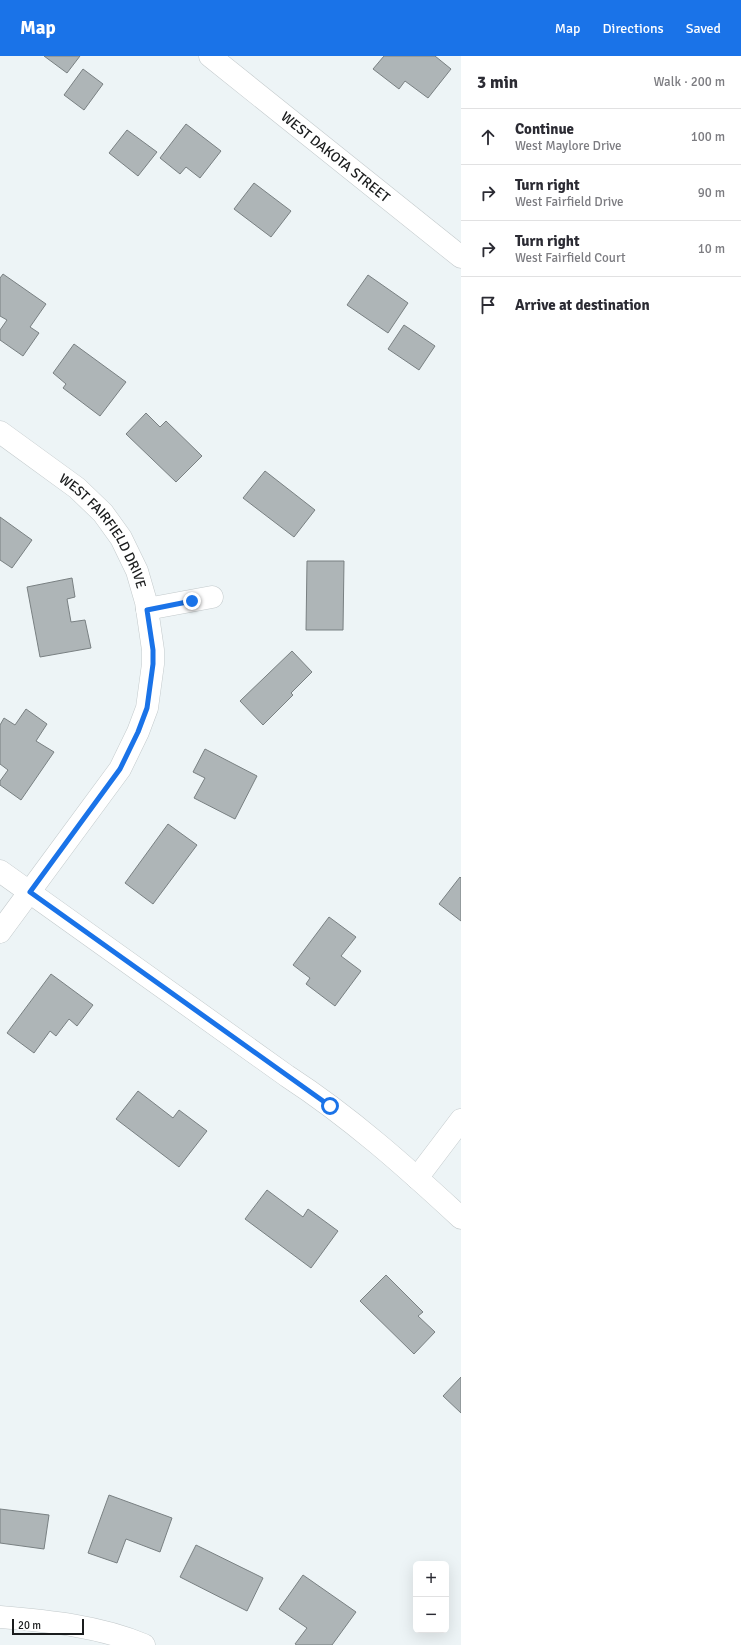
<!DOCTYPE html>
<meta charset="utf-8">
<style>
body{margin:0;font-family:Signika,sans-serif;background:#f2f2f3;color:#2b2b33}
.controls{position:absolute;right:12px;bottom:12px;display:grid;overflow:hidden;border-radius:6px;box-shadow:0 4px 16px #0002}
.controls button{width:36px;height:36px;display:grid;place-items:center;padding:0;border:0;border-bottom:1px solid #e1e1e2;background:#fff;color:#2b2b33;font:20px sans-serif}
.scale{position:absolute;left:12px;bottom:10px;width:72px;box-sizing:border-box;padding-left:4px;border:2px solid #1a1c1d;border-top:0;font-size:11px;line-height:14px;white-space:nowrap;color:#1a1c1d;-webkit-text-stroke:3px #fff;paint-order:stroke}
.stop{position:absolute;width:12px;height:12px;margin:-9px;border:3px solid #1a73e8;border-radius:50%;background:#fff}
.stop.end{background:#1a73e8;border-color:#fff;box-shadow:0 1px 4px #0008}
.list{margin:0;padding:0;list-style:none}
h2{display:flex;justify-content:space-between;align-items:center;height:52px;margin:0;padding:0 16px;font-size:17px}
h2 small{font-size:13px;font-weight:400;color:#7c7c81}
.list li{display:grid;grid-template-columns:26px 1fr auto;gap:12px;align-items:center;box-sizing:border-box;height:56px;padding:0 16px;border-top:1px solid #e1e1e2}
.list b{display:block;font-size:15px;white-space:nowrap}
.list p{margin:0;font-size:13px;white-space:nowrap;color:#7c7c81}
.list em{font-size:13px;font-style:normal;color:#7c7c81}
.icon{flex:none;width:22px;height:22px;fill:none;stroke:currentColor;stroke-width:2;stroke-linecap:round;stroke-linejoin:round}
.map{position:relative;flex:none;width:461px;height:1589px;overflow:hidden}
header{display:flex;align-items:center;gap:24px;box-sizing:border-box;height:56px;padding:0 20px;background:#1a73e8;color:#fff}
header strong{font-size:19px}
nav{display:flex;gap:22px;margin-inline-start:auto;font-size:14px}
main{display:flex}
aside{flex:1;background:#fff}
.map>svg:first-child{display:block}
.building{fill:#aeb5b7;stroke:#798082}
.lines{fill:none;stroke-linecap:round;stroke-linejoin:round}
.minor-casing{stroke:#c3cacc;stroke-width:23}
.minor{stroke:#fff;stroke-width:22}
.route{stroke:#1a73e8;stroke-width:5}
.labels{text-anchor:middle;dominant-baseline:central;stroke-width:3.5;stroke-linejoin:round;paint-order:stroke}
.street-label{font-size:14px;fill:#1a1c1d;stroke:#fff}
</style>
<header>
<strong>Map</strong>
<nav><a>Map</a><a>Directions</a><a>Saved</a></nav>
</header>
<main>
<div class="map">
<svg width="461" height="1589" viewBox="0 0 461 1589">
<rect width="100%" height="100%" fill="#edf4f6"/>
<path class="building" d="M44,0H80L67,17Z
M384,0H435L451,13L428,42L405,25L399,33L373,13Z
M83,13L103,28L84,54L64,39Z
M186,68L221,95L200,122L186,111L180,118L160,102Z
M127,74L157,96L138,120L109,97Z
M254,127L291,155L271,181L234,153Z
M3,218L46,248L30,271L39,277L23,300L0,284V274L7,264L0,260V222Z
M368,219L408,247L388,277L347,249Z
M404,269L435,290L419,314L388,293Z
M74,288L126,326L100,360L63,332L66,328L53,317Z
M146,357L160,371L166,365L202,400L176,426L126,378Z
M265,415L315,454L294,481L243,442Z
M0,461L32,484L12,512L0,504Z
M307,505H344L343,574H306Z
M72,522L75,541L67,543L71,566L85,564L91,592L40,601L27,531Z
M292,595L312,616L291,637L293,639L263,669L240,645Z
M26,653L47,668L36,685L54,696L21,744L0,729V725L8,714L0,708V669L4,662L15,669Z
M205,693L257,720L235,763L194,742L205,722L193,716Z
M168,768L197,789L153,848L125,827Z
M460,821L461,822V865L439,848Z
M329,861L356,881L341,900L361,915L335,950L306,928L310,922L293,909Z
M51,918L93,949L77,970L69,963L56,980L50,975L34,997L7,977Z
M138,1035L173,1062L179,1054L207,1075L179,1111L116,1063Z
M267,1134L303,1161L308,1153L338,1175L311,1212L245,1163Z
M386,1219L423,1256L418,1260L435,1276L414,1298L360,1245Z
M461,1321V1357L443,1340Z
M109,1439L172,1462L160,1496L126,1483L117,1507L88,1497Z
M0,1453L49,1459L44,1493L0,1487Z
M196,1489L263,1522L247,1555L180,1521Z
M303,1519L356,1556L332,1589H297L295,1588L307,1572L279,1553Z"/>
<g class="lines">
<defs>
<g id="minor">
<path id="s1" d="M210,0L461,201"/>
<path id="s2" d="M0,376L77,432L103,457L121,482L137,515L146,546L153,594V608L147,652L138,676L120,713L0,876"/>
<path d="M147,553L212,541"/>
<path d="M0,815L287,1020C350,1061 406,1111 461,1162"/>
<path d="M417,1122L461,1064"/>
<path d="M0,1561C48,1565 99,1570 144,1589"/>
</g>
</defs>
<use href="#minor" class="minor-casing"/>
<use href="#minor" class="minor"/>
</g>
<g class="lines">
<path class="route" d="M192,545L147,554L153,594V608L147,652L138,676L120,713L30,836L330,1050"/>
</g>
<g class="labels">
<g class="street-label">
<text stroke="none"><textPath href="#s1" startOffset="161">WEST DAKOTA STREET</textPath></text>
<text stroke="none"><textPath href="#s2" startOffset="146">WEST FAIRFIELD DRIVE</textPath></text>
</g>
</g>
</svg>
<div class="controls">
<button>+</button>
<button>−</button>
</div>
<div class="scale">20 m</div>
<div class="stop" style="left:330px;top:1050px"></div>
<div class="stop end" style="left:192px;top:545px"></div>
</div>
<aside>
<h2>3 min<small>Walk · 200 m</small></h2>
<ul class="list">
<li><svg class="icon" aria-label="ahead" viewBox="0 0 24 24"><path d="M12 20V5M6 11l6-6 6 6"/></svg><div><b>Continue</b><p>West Maylore Drive</p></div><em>100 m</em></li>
<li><svg class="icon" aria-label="right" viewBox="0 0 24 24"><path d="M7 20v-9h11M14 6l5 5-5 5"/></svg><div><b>Turn right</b><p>West Fairfield Drive</p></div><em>90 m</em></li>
<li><svg class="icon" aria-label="right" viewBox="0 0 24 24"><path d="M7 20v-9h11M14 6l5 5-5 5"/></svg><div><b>Turn right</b><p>West Fairfield Court</p></div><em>10 m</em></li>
<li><svg class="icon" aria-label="arrive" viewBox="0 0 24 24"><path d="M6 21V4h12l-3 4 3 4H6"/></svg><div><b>Arrive at destination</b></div></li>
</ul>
</aside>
</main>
